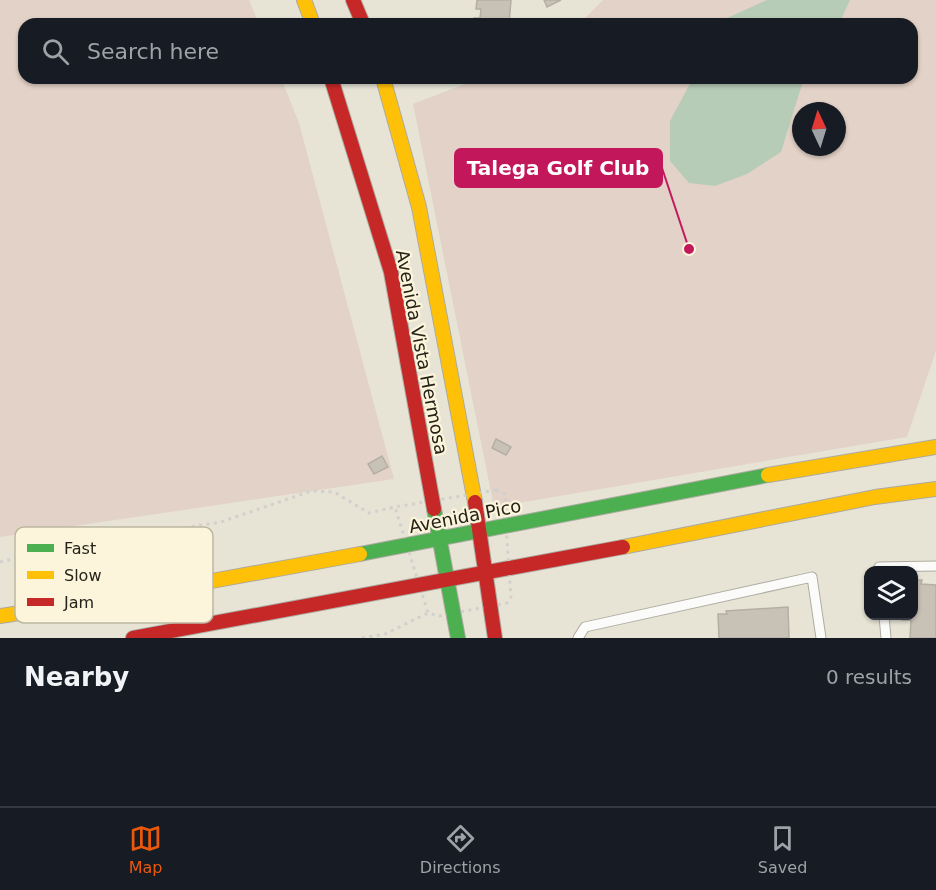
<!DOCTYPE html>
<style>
body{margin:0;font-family:"DejaVu Sans",sans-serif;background:#20242c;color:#f1f3f6}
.controls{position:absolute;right:18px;bottom:18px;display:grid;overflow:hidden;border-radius:12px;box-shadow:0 2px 4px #0004}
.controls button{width:54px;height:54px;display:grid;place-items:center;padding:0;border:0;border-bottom:2px solid #363941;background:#171b24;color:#f1f3f6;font:30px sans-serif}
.compass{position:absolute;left:792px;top:102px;width:54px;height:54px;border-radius:50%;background:#171b24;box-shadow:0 2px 4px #0004;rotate:356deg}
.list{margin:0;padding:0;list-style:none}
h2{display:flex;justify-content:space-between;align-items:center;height:78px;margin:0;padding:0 24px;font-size:26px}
h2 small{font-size:20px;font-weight:400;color:#9ea1a6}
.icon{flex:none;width:33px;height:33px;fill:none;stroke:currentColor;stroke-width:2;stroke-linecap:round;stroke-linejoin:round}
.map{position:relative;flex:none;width:936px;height:638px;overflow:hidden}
.search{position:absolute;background:#171b24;box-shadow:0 2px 4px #0004;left:18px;right:18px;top:18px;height:66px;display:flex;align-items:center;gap:15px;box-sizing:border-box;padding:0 21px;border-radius:18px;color:#9ea1a6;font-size:22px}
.sheet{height:168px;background:#171b24}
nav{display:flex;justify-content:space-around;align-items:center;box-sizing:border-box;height:84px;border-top:2px solid #363941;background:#171b24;font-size:16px;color:#9ea1a6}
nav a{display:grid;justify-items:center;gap:3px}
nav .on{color:#ea580c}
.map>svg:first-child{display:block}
.green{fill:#e3d2c7;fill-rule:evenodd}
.water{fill:#b7ccb7}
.building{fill:#c8c1b6;stroke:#b4afa5;stroke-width:1.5}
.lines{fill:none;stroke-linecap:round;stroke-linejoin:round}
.lane-casing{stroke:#adaaa0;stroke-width:11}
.fast-casing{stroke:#adaaa0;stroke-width:16}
.slow-casing{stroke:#adaaa0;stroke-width:16}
.jam-casing{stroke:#adaaa0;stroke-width:16}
.path{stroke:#d1d0cc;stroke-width:3;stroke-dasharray:3 4.5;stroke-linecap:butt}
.lane{stroke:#fbfbf9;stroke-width:9}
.fast{stroke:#4caf50;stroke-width:14}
.slow{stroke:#ffc107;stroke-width:14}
.jam{stroke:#c62828;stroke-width:14}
.labels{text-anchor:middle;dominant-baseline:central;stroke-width:4.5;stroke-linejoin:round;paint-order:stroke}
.street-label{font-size:18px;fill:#252319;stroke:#fcf5db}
.key{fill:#fcf5db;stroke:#bcb6a1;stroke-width:1.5}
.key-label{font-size:16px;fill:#252319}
.leader{fill:none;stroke:#c2185b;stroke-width:2}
.callout-dot{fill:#c2185b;stroke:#fcf5db;stroke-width:2}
.callout{fill:#c2185b;stroke:#c2185b;stroke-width:2}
.callout-label{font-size:20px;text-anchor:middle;font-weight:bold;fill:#fff}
</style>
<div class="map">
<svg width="936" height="638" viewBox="0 0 936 638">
<rect width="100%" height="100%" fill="#e7e4d6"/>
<path class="green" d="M0,0H249L259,24H24V78H281L299,123L394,479L0,537Z
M603,0H936V351L907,437L494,507L413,104L480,78H912V24H579ZM801,111H837V147H801Z"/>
<path class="water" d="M767,0H850L839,24H722L727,18Z
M693,78H804L781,152L747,174L715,186L689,183L670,161V121Z"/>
<path class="building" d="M477,0H511L509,24H474V18H480L481,9H476Z
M544,0H561L547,7Z
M496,439L511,447L506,455L492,448Z
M382,456L388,467L374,474L368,464Z
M914,580H922L921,584L936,585V638H910L911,620H902V616H914Z
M788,607L789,638H719L718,614H727L726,611Z"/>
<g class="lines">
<defs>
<path id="lane" d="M879,570V567L936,566
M884,616L886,638
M578,638L585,627L812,577L821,638"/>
<path id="fast" d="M434,509L458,638
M360,554L768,475"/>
<path id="slow" d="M304,0L313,24
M383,78L419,207L475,502
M768,475L936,447
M623,547L875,497L936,489
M0,616L146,593L360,554"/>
<path id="jam" d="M353,0L363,24
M331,78L391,272L434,509
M475,502L495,638
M133,638L623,547"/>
</defs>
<use href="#lane" class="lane-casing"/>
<use href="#fast" class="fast-casing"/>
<use href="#slow" class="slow-casing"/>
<use href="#jam" class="jam-casing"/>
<path class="path" d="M496,490L506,494V527L511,597L507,603L439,616L428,613L395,507Z
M0,562L61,548L221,522L311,491L334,492L369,513L395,507
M362,638L385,634L428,613"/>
<use href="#lane" class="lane"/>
<use href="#fast" class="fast"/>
<use href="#slow" class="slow"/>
<use href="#jam" class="jam"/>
</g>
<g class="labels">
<g class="street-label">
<text transform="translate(422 352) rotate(79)">Avenida Vista Hermosa</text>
<text transform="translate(465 516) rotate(-11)">Avenida Pico</text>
</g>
</g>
<rect x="15" y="527" width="198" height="96" rx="9" class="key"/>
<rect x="27" y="544" width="27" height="8" fill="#4caf50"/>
<rect x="27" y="571" width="27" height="8" fill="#ffc107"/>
<rect x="27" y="598" width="27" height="8" fill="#c62828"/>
<g class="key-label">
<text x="64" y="554">Fast</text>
<text x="64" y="581">Slow</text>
<text x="64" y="608">Jam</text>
</g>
<path class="leader" d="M689 249L662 168"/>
<circle class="callout-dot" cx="689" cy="249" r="6"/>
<rect class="callout" x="455" y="149" width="207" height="38" rx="6"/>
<g class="callout-label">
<text x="558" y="175">Talega Golf Club</text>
</g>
</svg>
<div class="controls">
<button><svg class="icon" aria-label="layers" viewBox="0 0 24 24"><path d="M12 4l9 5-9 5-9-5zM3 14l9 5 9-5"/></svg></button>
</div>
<svg class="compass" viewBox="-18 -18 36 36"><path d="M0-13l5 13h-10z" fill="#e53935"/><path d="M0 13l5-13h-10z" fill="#9ea1a6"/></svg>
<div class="search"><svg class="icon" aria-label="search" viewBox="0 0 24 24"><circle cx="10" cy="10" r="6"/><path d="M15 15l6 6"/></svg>Search here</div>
</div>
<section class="sheet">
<h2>Nearby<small>0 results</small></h2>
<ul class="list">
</ul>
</section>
<nav>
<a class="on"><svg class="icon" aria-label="map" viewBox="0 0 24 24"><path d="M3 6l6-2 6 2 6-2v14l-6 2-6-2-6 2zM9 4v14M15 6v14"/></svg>Map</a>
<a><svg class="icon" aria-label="directions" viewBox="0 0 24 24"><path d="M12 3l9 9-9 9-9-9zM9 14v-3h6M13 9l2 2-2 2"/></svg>Directions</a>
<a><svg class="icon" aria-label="saved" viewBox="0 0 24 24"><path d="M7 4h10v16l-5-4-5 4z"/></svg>Saved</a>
</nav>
